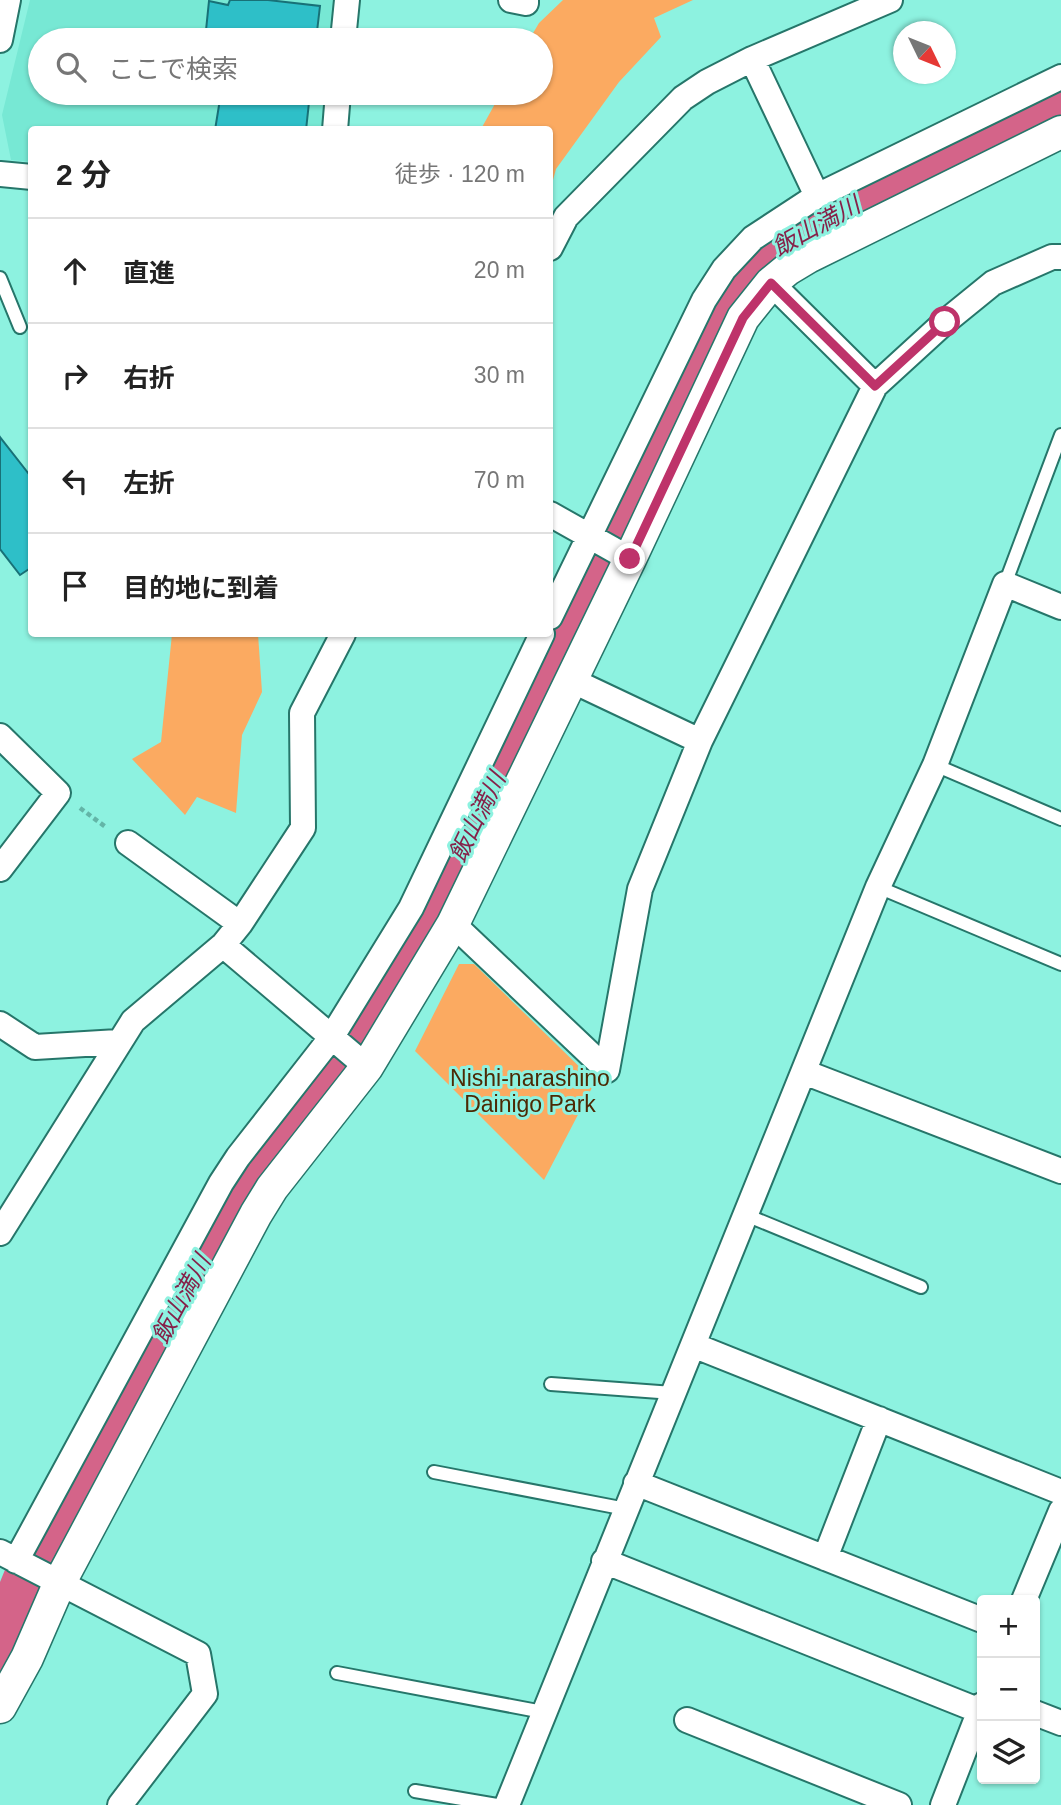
<!DOCTYPE html>
<html lang="ja">
<meta charset="utf-8">
<style>
body{margin:0;font-family:Arial,"Noto Sans JP",sans-serif;background:#f2f2f2;color:#222}
.controls{position:absolute;right:21px;bottom:21px;display:grid;overflow:hidden;border-radius:7px;box-shadow:0 2px 5px #0004}
.controls button{width:63px;height:63px;display:grid;place-items:center;padding:0;border:0;border-bottom:2px solid #e0e0e0;background:#fff;color:#222;font:35px sans-serif}
.compass{position:absolute;left:893px;top:21px;width:63px;height:63px;border-radius:50%;background:#fff;box-shadow:0 2px 5px #0004;rotate:133deg}
.stop{position:absolute;width:21px;height:21px;margin:-16px;border:5px solid #be336a;border-radius:50%;background:#fff}
.stop.end{background:#be336a;border-color:#fff;box-shadow:0 2px 7px #0008}
.list{margin:0;padding:0;list-style:none}
h2{display:flex;justify-content:space-between;align-items:center;height:91px;margin:0;padding:0 28px;font-size:30px}
h2 small{font-size:23px;font-weight:400;color:#767676}
.list li{display:grid;grid-template-columns:46px 1fr auto;gap:21px;align-items:center;box-sizing:border-box;height:105px;padding:0 28px;border-top:2px solid #e0e0e0}
.list b{display:block;font-size:26px;white-space:nowrap}
.list em{font-size:23px;font-style:normal;color:#767676}
.icon{flex:none;width:38px;height:38px;fill:none;stroke:currentColor;stroke-width:2;stroke-linecap:round;stroke-linejoin:round}
.map{position:relative;flex:none;width:1061px;height:1805px;overflow:hidden}
.search{position:absolute;background:#fff;box-shadow:0 2px 5px #0004;left:28px;top:28px;width:525px;height:77px;display:flex;align-items:center;gap:18px;box-sizing:border-box;padding:0 24px;border-radius:38px;color:#767676;font-size:26px}
.panel{position:absolute;background:#fff;box-shadow:0 2px 5px #0004;left:28px;top:126px;width:525px;height:511px;border-radius:7px}
.map>svg:first-child{display:block}
.built{fill:#77e8d4}
.green{fill:#fbaa61}
.lines{fill:none;stroke-linecap:round;stroke-linejoin:round}
.river{stroke:#d46489;stroke-width:56}
.building{fill:#2ebfc8;stroke:#187177;stroke-width:2}
.service-casing{stroke:#26766a;stroke-width:16}
.minor-casing{stroke:#26766a;stroke-width:28}
.tertiary-casing{stroke:#26766a;stroke-width:35}
.path{stroke:#63b5a7;stroke-width:4.5;stroke-dasharray:5 3.5;stroke-linecap:butt}
.service{stroke:#fff;stroke-width:12}
.minor{stroke:#fff;stroke-width:24}
.tertiary{stroke:#fff;stroke-width:32}
.route{stroke:#be336a;stroke-width:9}
.labels{text-anchor:middle;dominant-baseline:central;stroke-width:6;stroke-linejoin:round;paint-order:stroke}
.park-label{font-size:23px;fill:#4c2904;stroke:#8df2e0}
.water-label{font-size:24px;font-style:italic;fill:#862149;stroke:#8df2e0}
</style>
<div class="map">
<svg width="1061" height="1805" viewBox="0 0 1061 1805">
<rect width="100%" height="100%" fill="#8df2e0"/>
<path class="built" d="M30,0H337L333,40H40V93H328L325,129L32,130L31,162L11,160L2,115Z"/>
<path class="green" d="M563,0H693L654,18L661,37L619,82L556,169L550,191V130L481,129L501,93H541V40H529L539,23Z
M172,634H258L262,692L242,735L236,813L197,797L185,815L132,759L161,742Z
M459,964H474L595,1082L544,1180L415,1051Z"/>
<g class="lines">
<path class="river" d="M0,1656L40,1558L237,1196L270,1146L348,1053L428,917L722,309C744,271 756,258 793,235L1061,102"/>
</g>
<path class="building" d="M230,0H268L320,6L316,40H205L209,1L228,5Z
M221,93H310L306,130H215Z
M0,437L32,478V567L20,575L0,549Z"/>
<g class="lines">
<defs>
<path id="service" d="M0,278L20,327
M1005,584L1061,435
M935,765L1061,819
M878,887L1061,964
M746,1215L921,1287
M551,1384L673,1393
M434,1472L626,1509
M337,1673L543,1712
M415,1791L497,1805"/>
<path id="minor" d="M511,0L526,3V0
M0,40L8,0
M343,40L347,0
M752,59L817,196
M335,130L338,93
M0,174L32,177
M550,248L566,217L683,98L707,82L752,59L890,0
M771,283L875,386
M550,514L630,559
M550,617L704,300L724,269L753,238L817,196L1061,77
M571,680L700,741
M0,736L58,793L0,869
M128,843L240,924
M453,924L607,1070L640,889L700,741L875,386L945,322L993,283L1052,257H1061
M223,945L367,1067
M0,1024L35,1047L118,1042
M804,1072L1061,1171
M0,1233L133,1021L223,945L240,924L303,828L302,713L343,634
M693,1345L1061,1492
M636,1483L982,1620
M0,1552L198,1654L205,1694L120,1805
M825,1558L879,1419
M16,1561L221,1183L238,1157L331,1038L411,908L542,634
M604,1561L980,1711
M1024,1600L1061,1511
M1035,1713L1061,1723
M687,1720L899,1805
M507,1805L878,887L935,765L1005,584L1061,607
M943,1805L982,1705"/>
<path id="tertiary" d="M0,1707L27,1658L60,1582L256,1214L272,1188L367,1067L453,924L630,559L743,318L771,283L788,269L808,257L1061,132"/>
</defs>
<use href="#service" class="service-casing"/>
<use href="#minor" class="minor-casing"/>
<use href="#tertiary" class="tertiary-casing"/>
<path class="path" d="M80,808L107,828"/>
<use href="#service" class="service"/>
<use href="#minor" class="minor"/>
<use href="#tertiary" class="tertiary"/>
</g>
<g class="lines">
<path class="route" d="M630,559L743,318L771,283L875,386L945,322"/>
</g>
<g class="labels">
<g class="park-label">
<text x="530" y="1078">Nishi-narashino<tspan x="530" dy="26">Dainigo Park</tspan></text>
</g>
<g class="water-label">
<text transform="translate(816 226) rotate(-29)">飯山満川</text>
<text transform="translate(477 817) rotate(-64)">飯山満川</text>
<text transform="translate(181 1299) rotate(-62)">飯山満川</text>
</g>
</g>
</svg>
<div class="controls">
<button>+</button>
<button>−</button>
<button><svg class="icon" aria-label="layers" viewBox="0 0 24 24"><path d="M12 4l9 5-9 5-9-5zM3 14l9 5 9-5"/></svg></button>
</div>
<svg class="compass" viewBox="-18 -18 36 36"><path d="M0-13l5 13h-10z" fill="#e53935"/><path d="M0 13l5-13h-10z" fill="#767676"/></svg>
<div class="stop" style="left:945px;top:322px"></div>
<div class="stop end" style="left:630px;top:559px"></div>
<div class="search"><svg class="icon" aria-label="search" viewBox="0 0 24 24"><circle cx="10" cy="10" r="6"/><path d="M15 15l6 6"/></svg>ここで検索</div>
<section class="panel">
<h2>2 分<small>徒歩 · 120 m</small></h2>
<ul class="list">
<li><svg class="icon" aria-label="ahead" viewBox="0 0 24 24"><path d="M12 20V5M6 11l6-6 6 6"/></svg><div><b>直進</b></div><em>20 m</em></li>
<li><svg class="icon" aria-label="right" viewBox="0 0 24 24"><path d="M7 20v-9h11M14 6l5 5-5 5"/></svg><div><b>右折</b></div><em>30 m</em></li>
<li><svg class="icon" aria-label="left" viewBox="0 0 24 24"><path d="M17 20v-9H6M10 6l-5 5 5 5"/></svg><div><b>左折</b></div><em>70 m</em></li>
<li><svg class="icon" aria-label="arrive" viewBox="0 0 24 24"><path d="M6 21V4h12l-3 4 3 4H6"/></svg><div><b>目的地に到着</b></div></li>
</ul>
</section>
</div>
